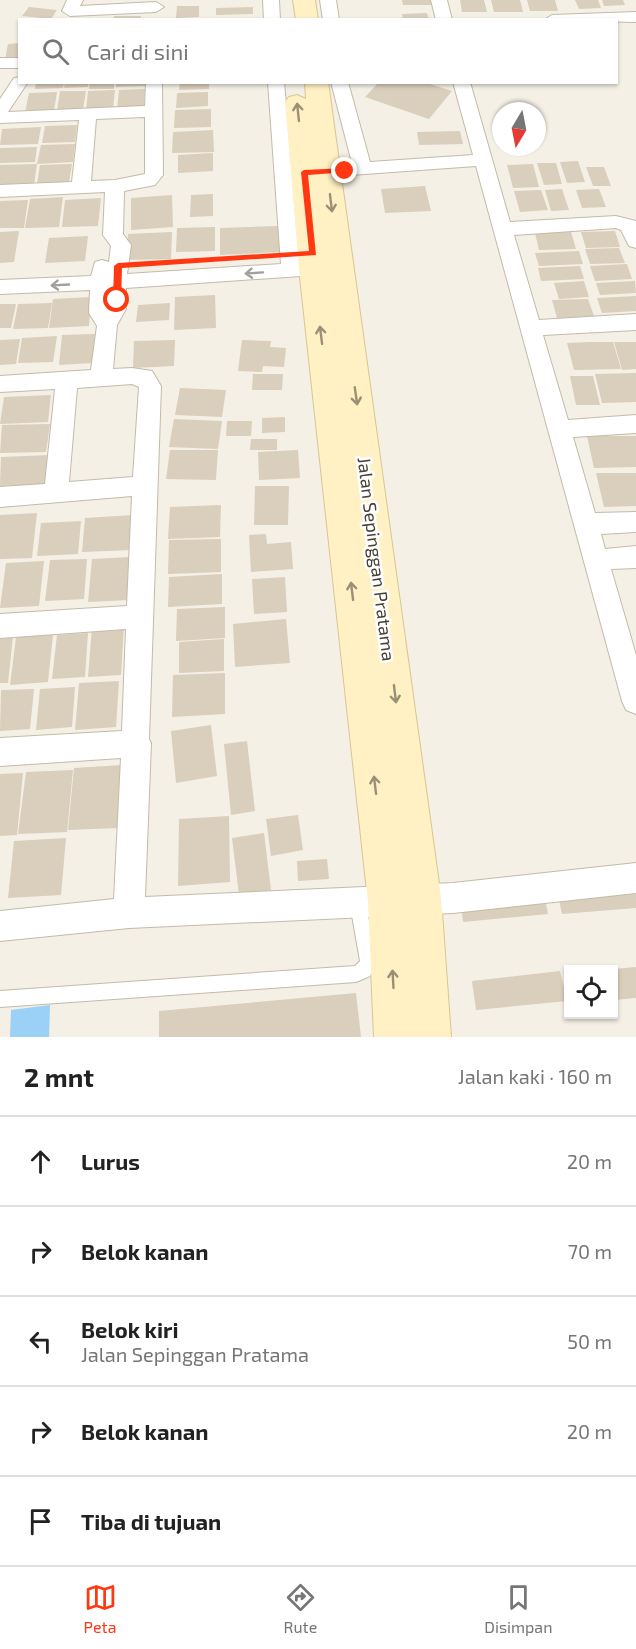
<!DOCTYPE html>
<html lang="id">
<meta charset="utf-8">
<style>
body{margin:0;font-family:"Exo 2",sans-serif;background:#f6f6f6;color:#222}
.controls{position:absolute;right:18px;bottom:18px;display:grid;overflow:hidden;border-radius:0px;box-shadow:0 2px 4px #0004}
.controls button{width:54px;height:54px;display:grid;place-items:center;padding:0;border:0;border-bottom:2px solid #e0e0e0;background:#fff;color:#222;font:30px sans-serif}
.compass{position:absolute;left:492px;top:102px;width:54px;height:54px;border-radius:50%;background:#fff;box-shadow:0 2px 4px #0004;rotate:190deg}
.stop{position:absolute;width:18px;height:18px;margin:-14px;border:4px solid #ff3811;border-radius:50%;background:#fff}
.stop.end{background:#ff3811;border-color:#fff;box-shadow:0 2px 6px #0008}
.list{margin:0;padding:0;list-style:none}
h2{display:flex;justify-content:space-between;align-items:center;height:78px;margin:0;padding:0 24px;font-size:26px}
h2 small{font-size:20px;font-weight:400;color:#767676}
.list li{display:grid;grid-template-columns:39px 1fr auto;gap:18px;align-items:center;box-sizing:border-box;height:90px;padding:0 24px;border-top:2px solid #e0e0e0}
.list b{display:block;font-size:22px;white-space:nowrap}
.list p{margin:0;font-size:20px;white-space:nowrap;color:#767676}
.list em{font-size:20px;font-style:normal;color:#767676}
.icon{flex:none;width:33px;height:33px;fill:none;stroke:currentColor;stroke-width:2;stroke-linecap:round;stroke-linejoin:round}
.map{position:relative;flex:none;width:636px;height:1037px;overflow:hidden}
.search{position:absolute;background:#fff;box-shadow:0 2px 4px #0004;left:18px;right:18px;top:18px;height:66px;display:flex;align-items:center;gap:15px;box-sizing:border-box;padding:0 21px;border-radius:0px;color:#767676;font-size:22px}
.sheet{height:528px;background:#fff}
nav{display:flex;justify-content:space-around;align-items:center;box-sizing:border-box;height:84px;border-top:2px solid #e0e0e0;background:#fff;font-size:16px;color:#767676}
nav a{display:grid;justify-items:center;gap:3px}
nav .on{color:#ff3811}
.map>svg:first-child{display:block}
.water{fill:#9bd0f7}
.building{fill:#dacebc}
.lines{fill:none;stroke-linecap:round;stroke-linejoin:round}
.lane-casing{stroke:#c3bba9;stroke-width:2}
.street-casing{stroke:#c3bba9;stroke-width:2}
.secondary-casing{stroke:#d8c690;stroke-width:2}
.lane{fill:#fff;fill-rule:evenodd}
.street{fill:#fff;fill-rule:evenodd}
.secondary{fill:#fff1c4;fill-rule:evenodd}
.oneway{stroke:#9a9075}
.oneway2{stroke:#a3a09a}
.route{fill:#ff3811}
.labels{text-anchor:middle;dominant-baseline:central;stroke-width:5;stroke-linejoin:round;paint-order:stroke}
.street-label{font-size:18px;fill:#474034;stroke:#fff}
</style>
<div class="map">
<svg width="636" height="1037" viewBox="0 0 636 1037">
<rect width="100%" height="100%" fill="#f4f0e5"/>
<path class="water" d="M50,1005L49,1037H10L11,1010Z"/>
<path class="building" d="M402,0H433L434,5H403Z
M460,0H484L487,12H462Z
M491,0H520L523,12H494Z
M527,0H555L558,11H530Z
M575,0H598L601,8L579,9Z
M602,0H623L625,5L604,6Z
M177,6H199V17L176,18Z
M29,7L57,10L51,19L22,16Z
M253,7V14L216,15V8Z
M427,13L429,20H403L402,14Z
M114,16H141L140,20H113Z
M20,43V60H5L8,44Z
M36,82H64L63,88L35,89Z
M65,82H89L88,87L64,88Z
M90,82H114V89H89Z
M116,82H146V86L116,87Z
M180,82H209V89L179,90Z
M379,82H424L452,91L429,119L365,97Z
M145,89L144,108L117,109L119,90Z
M115,90L113,109L86,110L88,91Z
M60,91H86L83,110L57,111Z
M57,92L54,111L25,112L29,93Z
M208,92V106L176,108L177,93Z
M211,109V127L174,128L175,110Z
M77,125L75,142L42,143L45,126Z
M41,127L38,144L0,145L2,129Z
M213,130L214,152L172,153L173,132Z
M460,131L463,144L419,145L417,132Z
M75,144L73,162L37,164L41,145Z
M37,147L35,162L0,163V148Z
M213,153V171L178,173V155Z
M578,161L585,182L567,183L560,162Z
M537,163H556L562,184L544,185Z
M37,164L34,185L0,186V165Z
M72,164L69,183L37,184L40,165Z
M533,164L539,187L513,188L507,165Z
M586,167H604L611,186H593Z
M425,186L431,211L385,213L381,189Z
M562,189L569,210L551,211L545,190Z
M599,189L606,207L582,208L576,190Z
M541,190L548,210L520,212L514,191Z
M213,194V216L190,217L191,195Z
M172,195L173,227L131,230V198Z
M63,197L59,227L25,228L30,199Z
M101,198L98,226L62,227L65,200Z
M28,200L24,228H0V201Z
M278,226L280,252L220,255V228Z
M215,227V251L176,252L177,228Z
M19,231L14,262L0,263V232Z
M615,231L620,247L586,248L581,232Z
M172,232L171,259L126,260L128,234Z
M571,232L576,249L539,250L535,233Z
M88,236L85,261L45,263L49,238Z
M619,248L625,263L590,264L585,249Z
M579,251L583,264L539,266L535,253Z
M627,264L632,279L595,281L590,266Z
M580,266L584,279L541,281L538,268Z
M584,281L589,297L559,299L554,283Z
M635,281L636,293L600,295L596,283Z
M215,295L216,328L174,330L175,297Z
M636,296V311L602,313L597,298Z
M91,297L89,326L49,328L53,299Z
M588,299L594,316L557,318L552,300Z
M52,303L48,328L13,329L18,304Z
M170,303L169,320L136,322L138,305Z
M0,304H16L11,328H0Z
M95,334L92,363L59,365L62,335Z
M57,336L53,362L18,363L22,338Z
M20,339L16,364L0,365V340Z
M175,340L174,366L133,368L134,341Z
M242,340L271,341L270,347L286,348L284,367L263,366L262,372L238,371Z
M590,342H613L621,369L574,370L567,343Z
M614,342H636V369L622,370Z
M636,373V402L602,403L595,374Z
M253,374H283L282,390H252Z
M570,376H593L600,405H576Z
M180,388L226,390L222,417L175,415Z
M51,395L48,422L0,424L4,397Z
M285,417V432L262,433V418Z
M174,419L222,421L218,449L169,447Z
M227,421H252L251,436H226Z
M50,424L46,452L0,453L2,425Z
M587,436H636V467L594,468Z
M251,439H277V450H250Z
M170,450H218L216,480L166,479Z
M298,450L300,478L259,480L258,452Z
M50,455L46,484L0,486L1,457Z
M596,473H636V506L604,507Z
M255,486H289L288,525H254Z
M221,505L220,537L168,539L170,507Z
M37,513L32,558L0,559V515Z
M134,515L132,550L82,552L85,518Z
M81,521L78,554L37,556L41,523Z
M266,534L267,544L291,542L293,569L251,572L249,535Z
M221,539V572L168,574L169,540Z
M131,557L129,600L88,602L92,559Z
M87,559L84,599L45,601L50,560Z
M44,561L39,606L0,608L6,563Z
M222,574V604L168,607L169,577Z
M285,577L287,612L254,614L252,579Z
M225,607V638L176,641L177,609Z
M286,619L290,663L235,667L233,624Z
M124,626L121,675L88,677L92,627Z
M88,633L85,677L52,679L57,635Z
M53,635L48,682L10,685L16,637Z
M13,637L8,683H0V638Z
M224,639V671L179,673V642Z
M225,673V714L172,717L173,675Z
M119,681L116,727L75,730L79,683Z
M75,687L72,727L36,730L40,689Z
M34,689L30,729L0,731L1,690Z
M211,725L217,776L176,783L171,731Z
M247,741L255,811L231,815L224,744Z
M122,765L118,828L68,830L74,768Z
M73,770L67,832L18,834L26,772Z
M23,773L17,835L0,836V774Z
M298,815L303,850L271,856L266,819Z
M229,816L230,882L178,886L179,819Z
M264,833L271,890L239,895L232,838Z
M66,838L61,895L8,898L14,841Z
M327,859L329,879L298,881L297,861Z
M636,894V908L562,914L559,900Z
M545,898L548,914L463,922L461,905Z
M636,967V998L614,1000V969Z
M560,971L567,1001L476,1010L472,981Z
M356,993L361,1037H159V1011Z"/>
<g class="lines">
<defs>
<path id="lane" d="M358,896L363,899L366,904L376,962L370,976L356,982L0,1007V991L355,966L360,961L350,904L353,899Z"/>
<path id="street" d="M67,0H83L80,6L156,2L164,7L156,12L70,16L62,11Z
M263,0H279L280,20H264Z
M320,0H336L339,20H323Z
M431,0H447L452,20H436Z
M636,12V22L544,20L552,15Z
M0,58H20V68H0Z
M20,77V82H28L8,112L145,106L146,82H162L163,175L155,185L124,191L123,234L131,245L127,274L281,264L268,82H284L300,262L330,260L337,262L340,267L337,272L330,274L126,288V309L117,325L113,369L132,368L152,371L161,386L149,739L151,743L145,897L453,883L636,863V893L453,913L129,928L0,941V911L114,899L121,758L0,766V738L122,731L126,629L0,638V614L127,606L132,496L0,507V487L45,484L55,389L0,392V376L91,370L97,326L89,313L90,290L0,294V280L91,276L95,262L102,260L109,262L111,246L103,235L105,192L0,197V185L72,182L79,120L0,123V99L14,78ZM145,117V174L115,180L91,181L96,119ZM132,384L139,387L133,477L69,482L77,388Z
M331,82H348L370,162L473,155L453,82H470L510,222L616,216L636,221V248L629,246L621,230L616,228L514,235L539,320L636,314V330L543,335L568,420L636,415V433L573,437L595,513L636,512V532L601,534L605,549L636,546V568L611,569L636,655V714L626,710L622,701L476,166L309,178L303,176L300,172L303,168L309,166L352,163Z"/>
<path id="secondary" d="M293,0H315L318,20H296Z
M305,82H328L441,898L451,1037H374L368,901L299,268L285,102L289,97L297,95L306,99Z"/>
</defs>
<use href="#lane" class="lane-casing"/>
<use href="#street" class="street-casing"/>
<use href="#secondary" class="secondary-casing"/>
<use href="#lane" class="lane"/>
<use href="#street" class="street"/>
<use href="#secondary" class="secondary"/>
</g>
<defs><path id="oneway-shaft" d="M-6 0H5M1.5-3L5.5 0L1.5 3" fill="none" stroke-width="1.6" stroke-linecap="round" stroke-linejoin="round" transform="scale(1.5)"/></defs>
<g class="oneway">
<use href="#oneway-shaft" transform="translate(298 112) rotate(-96)"/>
<use href="#oneway-shaft" transform="translate(331 203) rotate(83)"/>
<use href="#oneway-shaft" transform="translate(321 335) rotate(-97)"/>
<use href="#oneway-shaft" transform="translate(356 396) rotate(82)"/>
<use href="#oneway-shaft" transform="translate(352 591) rotate(-97)"/>
<use href="#oneway-shaft" transform="translate(395 694) rotate(83)"/>
<use href="#oneway-shaft" transform="translate(375 785) rotate(-97)"/>
<use href="#oneway-shaft" transform="translate(393 979) rotate(-93)"/>
</g>
<g class="oneway2">
<use href="#oneway-shaft" transform="translate(254 273) rotate(176)"/>
<use href="#oneway-shaft" transform="translate(60 285) rotate(177)"/>
</g>
<path class="route" d="M345,168L348,169V172L308,175L316,255L122,268L121,300L117,303L113,300L114,266L118,263L309,251L301,172L304,170Z"/>
<g class="labels">
<g class="street-label">
<text transform="translate(377 559) rotate(83)">Jalan Sepinggan Pratama</text>
</g>
</g>
</svg>
<div class="controls">
<button><svg class="icon" aria-label="locate" viewBox="0 0 24 24"><circle cx="12" cy="12" r="6"/><path d="M12 2v4M12 18v4M2 12h4M18 12h4"/></svg></button>
</div>
<svg class="compass" viewBox="-18 -18 36 36"><path d="M0-13l5 13h-10z" fill="#e53935"/><path d="M0 13l5-13h-10z" fill="#767676"/></svg>
<div class="stop" style="left:117px;top:300px"></div>
<div class="stop end" style="left:345px;top:171px"></div>
<div class="search"><svg class="icon" aria-label="search" viewBox="0 0 24 24"><circle cx="10" cy="10" r="6"/><path d="M15 15l6 6"/></svg>Cari di sini</div>
</div>
<section class="sheet">
<h2>2 mnt<small>Jalan kaki · 160 m</small></h2>
<ul class="list">
<li><svg class="icon" aria-label="ahead" viewBox="0 0 24 24"><path d="M12 20V5M6 11l6-6 6 6"/></svg><div><b>Lurus</b></div><em>20 m</em></li>
<li><svg class="icon" aria-label="right" viewBox="0 0 24 24"><path d="M7 20v-9h11M14 6l5 5-5 5"/></svg><div><b>Belok kanan</b></div><em>70 m</em></li>
<li><svg class="icon" aria-label="left" viewBox="0 0 24 24"><path d="M17 20v-9H6M10 6l-5 5 5 5"/></svg><div><b>Belok kiri</b><p>Jalan Sepinggan Pratama</p></div><em>50 m</em></li>
<li><svg class="icon" aria-label="right" viewBox="0 0 24 24"><path d="M7 20v-9h11M14 6l5 5-5 5"/></svg><div><b>Belok kanan</b></div><em>20 m</em></li>
<li><svg class="icon" aria-label="arrive" viewBox="0 0 24 24"><path d="M6 21V4h12l-3 4 3 4H6"/></svg><div><b>Tiba di tujuan</b></div></li>
</ul>
</section>
<nav>
<a class="on"><svg class="icon" aria-label="map" viewBox="0 0 24 24"><path d="M3 6l6-2 6 2 6-2v14l-6 2-6-2-6 2zM9 4v14M15 6v14"/></svg>Peta</a>
<a><svg class="icon" aria-label="directions" viewBox="0 0 24 24"><path d="M12 3l9 9-9 9-9-9zM9 14v-3h6M13 9l2 2-2 2"/></svg>Rute</a>
<a><svg class="icon" aria-label="saved" viewBox="0 0 24 24"><path d="M7 4h10v16l-5-4-5 4z"/></svg>Disimpan</a>
</nav>
